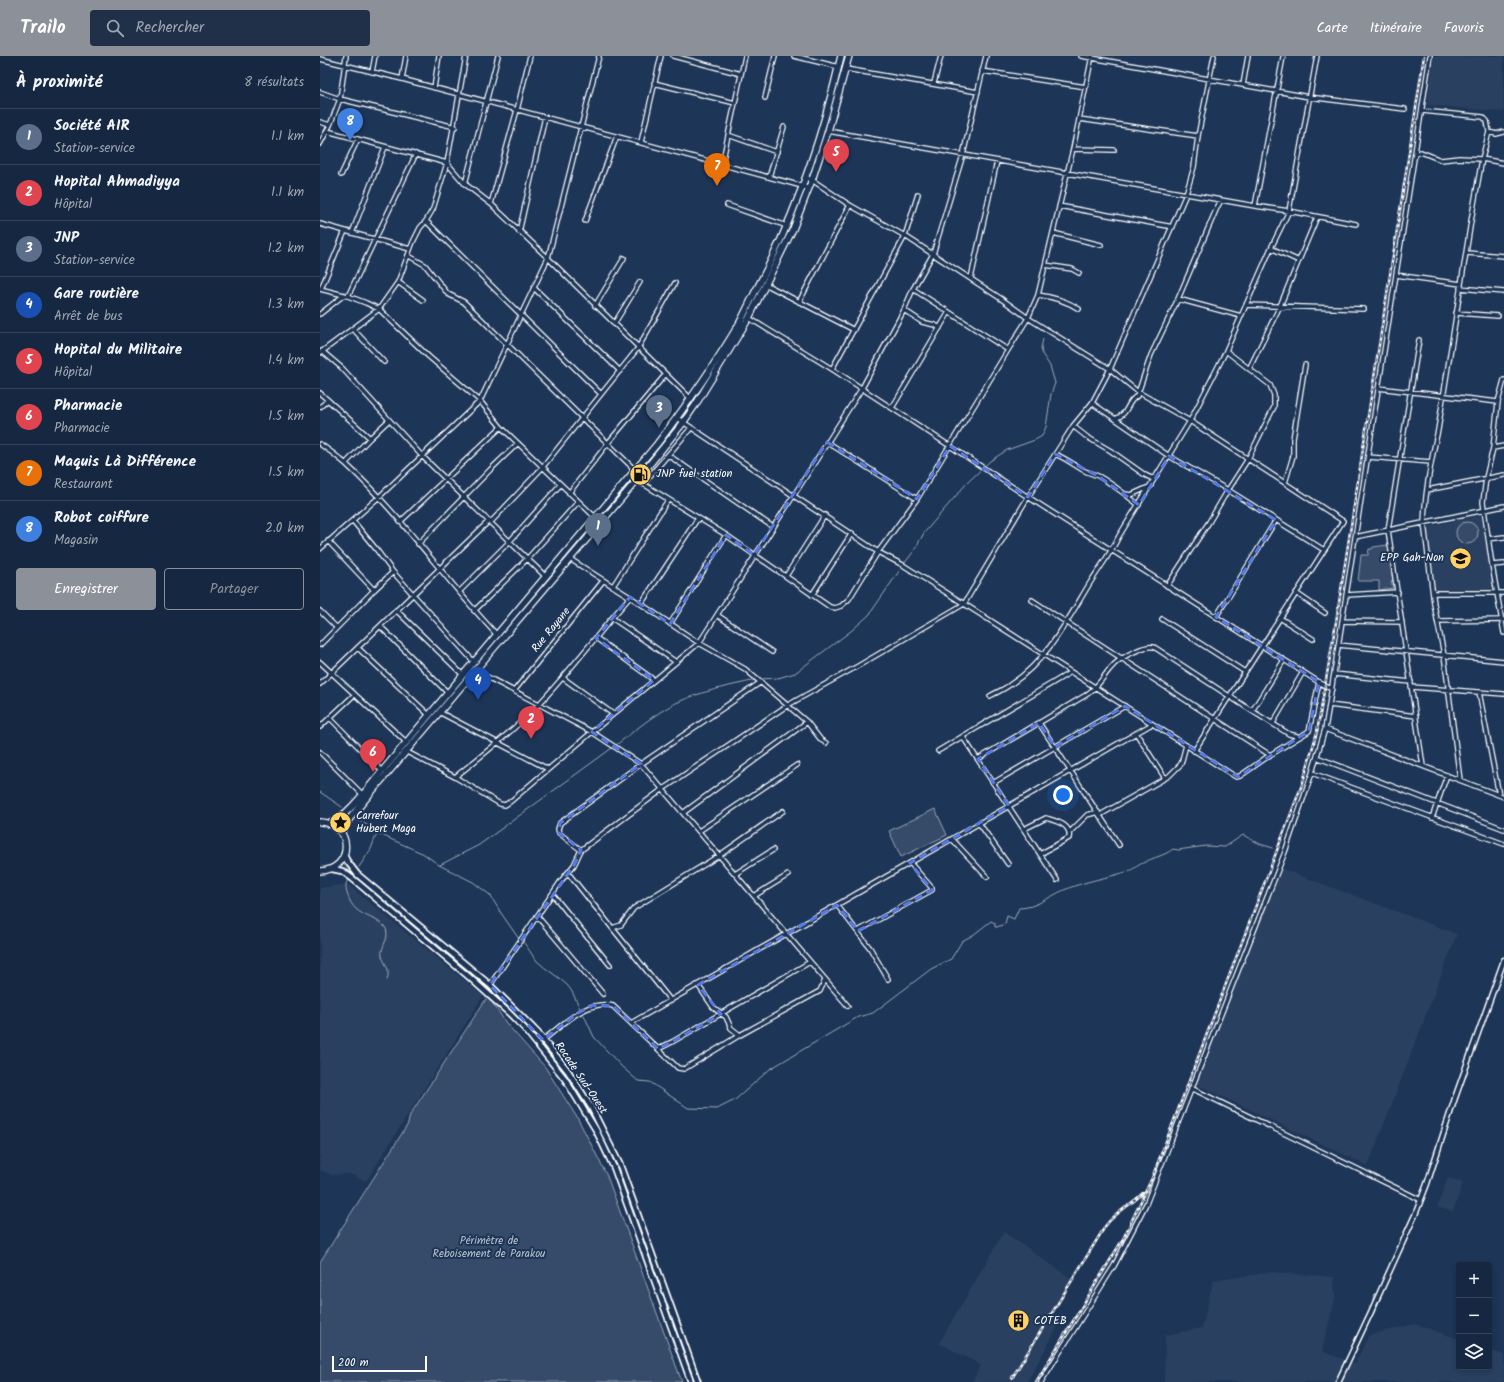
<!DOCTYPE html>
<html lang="fr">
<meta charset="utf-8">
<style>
body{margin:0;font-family:Kalam,sans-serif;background:#1f3048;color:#f1f3f6}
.controls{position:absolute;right:12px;bottom:12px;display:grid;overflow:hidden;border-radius:4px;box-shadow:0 2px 6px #0003}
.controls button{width:36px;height:36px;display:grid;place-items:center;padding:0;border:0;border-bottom:1px solid #35445a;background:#162841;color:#f1f3f6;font:20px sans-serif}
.scale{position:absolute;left:12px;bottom:10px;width:95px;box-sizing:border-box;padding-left:4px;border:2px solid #fff;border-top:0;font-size:11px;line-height:14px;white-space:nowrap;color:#fff;-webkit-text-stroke:3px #1d3557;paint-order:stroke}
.you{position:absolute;left:743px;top:739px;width:14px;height:14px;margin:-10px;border:3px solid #fff;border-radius:50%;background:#1a73e8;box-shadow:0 0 0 6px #1a73e833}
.badge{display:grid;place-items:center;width:26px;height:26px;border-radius:50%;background:#8c9099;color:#fff;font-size:13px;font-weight:700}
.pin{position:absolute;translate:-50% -33px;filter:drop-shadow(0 1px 2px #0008)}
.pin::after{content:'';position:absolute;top:21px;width:14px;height:12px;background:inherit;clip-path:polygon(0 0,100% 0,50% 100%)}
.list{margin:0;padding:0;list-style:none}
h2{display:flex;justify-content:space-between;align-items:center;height:52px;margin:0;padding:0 16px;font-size:17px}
h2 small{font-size:13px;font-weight:400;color:#9ea6b1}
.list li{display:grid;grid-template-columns:26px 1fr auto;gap:12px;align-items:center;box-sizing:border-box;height:56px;padding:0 16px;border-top:1px solid #35445a}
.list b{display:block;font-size:15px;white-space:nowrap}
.list p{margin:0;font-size:13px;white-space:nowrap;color:#9ea6b1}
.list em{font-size:13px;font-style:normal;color:#9ea6b1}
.actions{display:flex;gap:8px;padding:12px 16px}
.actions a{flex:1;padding:9px 0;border:1px solid #8c9099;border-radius:4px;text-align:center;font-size:14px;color:#8c9099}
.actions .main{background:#8c9099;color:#fff}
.icon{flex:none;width:22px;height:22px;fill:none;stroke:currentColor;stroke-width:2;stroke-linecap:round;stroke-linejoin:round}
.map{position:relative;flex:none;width:1184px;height:1326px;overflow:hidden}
header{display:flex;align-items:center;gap:24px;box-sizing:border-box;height:56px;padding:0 20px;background:#8c9099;color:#fff}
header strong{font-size:19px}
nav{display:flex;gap:22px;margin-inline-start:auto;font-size:14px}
.search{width:280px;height:36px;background:#1f3048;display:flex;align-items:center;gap:10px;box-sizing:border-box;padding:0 14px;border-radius:4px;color:#9ea6b1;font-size:15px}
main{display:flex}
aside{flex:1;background:#162841}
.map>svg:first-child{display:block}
.built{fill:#2a4161}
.green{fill:#364b69;stroke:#9aa5b4}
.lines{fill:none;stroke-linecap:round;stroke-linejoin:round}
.stream{stroke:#a0aab8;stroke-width:1}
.minor-casing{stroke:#fff;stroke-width:6}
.tertiary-casing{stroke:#fff;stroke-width:7}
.secondary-casing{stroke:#fff;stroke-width:8}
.primary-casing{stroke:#fff;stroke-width:8}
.minor{stroke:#1d3557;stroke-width:3.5}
.tertiary{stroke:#1d3557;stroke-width:4}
.secondary{stroke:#1d3557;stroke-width:4.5}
.primary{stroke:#1d3557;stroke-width:5.5}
.rail-casing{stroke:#fff;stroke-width:2.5}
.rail{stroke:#1d3557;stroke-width:1;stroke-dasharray:3;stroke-linecap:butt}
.marked{fill:none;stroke:#567ae2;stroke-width:3;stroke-dasharray:8 5;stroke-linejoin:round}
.labels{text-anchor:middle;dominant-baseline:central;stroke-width:4;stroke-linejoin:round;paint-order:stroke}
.poi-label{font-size:11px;fill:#fff;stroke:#1d3557;text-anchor:start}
.street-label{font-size:11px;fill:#fff;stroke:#1d3557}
.park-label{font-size:11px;fill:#b9c0ca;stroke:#1d3557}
</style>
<header>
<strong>Trailo</strong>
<div class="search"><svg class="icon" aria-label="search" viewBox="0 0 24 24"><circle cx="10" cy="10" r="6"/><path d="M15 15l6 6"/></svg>Rechercher</div>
<nav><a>Carte</a><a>Itinéraire</a><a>Favoris</a></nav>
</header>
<main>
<aside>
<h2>À proximité<small>8 résultats</small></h2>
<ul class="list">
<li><span class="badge" style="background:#5c6f8a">1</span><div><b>Société AIR</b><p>Station-service</p></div><em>1.1 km</em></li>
<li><span class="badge" style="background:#e0444e">2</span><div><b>Hopital Ahmadiyya</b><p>Hôpital</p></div><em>1.1 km</em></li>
<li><span class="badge" style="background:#5c6f8a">3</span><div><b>JNP</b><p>Station-service</p></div><em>1.2 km</em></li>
<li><span class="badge" style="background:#1a4fb4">4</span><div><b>Gare routière</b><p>Arrêt de bus</p></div><em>1.3 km</em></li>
<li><span class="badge" style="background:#e0444e">5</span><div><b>Hopital du Militaire</b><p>Hôpital</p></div><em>1.4 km</em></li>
<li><span class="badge" style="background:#e0444e">6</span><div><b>Pharmacie</b><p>Pharmacie</p></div><em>1.5 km</em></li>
<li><span class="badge" style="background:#e8710a">7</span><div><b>Maquis Là Différence</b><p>Restaurant</p></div><em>1.5 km</em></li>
<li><span class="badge" style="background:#3f7fe0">8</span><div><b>Robot coiffure</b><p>Magasin</p></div><em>2.0 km</em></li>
</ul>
<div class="actions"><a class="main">Enregistrer</a><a>Partager</a></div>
</aside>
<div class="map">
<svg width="1184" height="1326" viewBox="0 0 1184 1326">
<rect width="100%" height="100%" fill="#1d3557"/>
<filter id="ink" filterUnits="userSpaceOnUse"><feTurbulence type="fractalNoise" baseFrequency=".025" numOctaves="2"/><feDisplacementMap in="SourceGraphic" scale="8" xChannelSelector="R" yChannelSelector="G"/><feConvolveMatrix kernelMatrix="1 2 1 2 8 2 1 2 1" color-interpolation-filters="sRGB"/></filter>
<g filter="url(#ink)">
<path class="built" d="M1114,0H1184V56L1107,49Z
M1162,459L1173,534H1115L1107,471Z
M960,812L1137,878L1048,1110L876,1028Z
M27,828L163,940L46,1125L30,1118L12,1119L0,1114V832Z
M1128,1122L1143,1127L1133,1156L1117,1151Z
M684,1176L752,1223L730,1259L741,1265L707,1326H652L661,1309L619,1287Z
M950,1216L1014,1221L1015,1243L1002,1295L1035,1308L1049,1279L1095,1268L1139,1283V1311H1169V1294L1184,1299V1326H844L845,1279L882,1272L893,1225Z"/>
<path class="green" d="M1136 477a11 11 0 1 1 22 0a11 11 0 1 1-22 0Z
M1068,489L1073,525H1071L1073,532L1059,534V525H1038L1041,499H1048L1049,493H1052L1053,491Z
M615,753L627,779L581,801L569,775Z
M168,940L186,967L225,1011L258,1063L272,1090L287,1120L362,1326H0V1206L88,1068L90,1059Z"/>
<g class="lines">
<path class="stream" d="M584,508L594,495L604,477L647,427L670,405L687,394L715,384L722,380L726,371L731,338L735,327L730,310L722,298L721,292L723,283
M440,623L458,622L475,617L531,575L549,559L582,511
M295,690C314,675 334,658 356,647C381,635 410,630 436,624
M0,736L22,751
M37,764L47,769L57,777L104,798L119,809L153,826L170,839L181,857L199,883
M120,809L159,789L292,692
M39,811L51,793L57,777
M27,825C25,830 26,835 28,840C35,863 60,860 66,873C70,883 60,891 62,900C65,910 71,912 67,924
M202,885C208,890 211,899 217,905C226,914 238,920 247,929C254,936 256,946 261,954
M263,957L274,981L301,1010L318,1025L330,1026L368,1052L397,1053L415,1044L450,1013L538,961L553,957L611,913L631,903L642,885L653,879L671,865L675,867V871H677L685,868L687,860L694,863L699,852C716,852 728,841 744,834C765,825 787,822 809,815C814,813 819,808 825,806C834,801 844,800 853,793L858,794L886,790L905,791L923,779L940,788L953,792"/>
<defs>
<path id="minor" d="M146,0L127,107L145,128L171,148L228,202L371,343
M353,0L421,18
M474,0L519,11
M761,0L989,41L1085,53
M0,3L82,23L482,130L489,133
M526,13L658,36
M662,15L766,31
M52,16L55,0
M82,23L86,0
M334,27L415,47
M614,27L621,0
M923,29L928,0
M114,32L119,0
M0,36L20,43L135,71
M445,42L455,0
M1102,55L1163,61L1167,65L1169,76L1162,103L1151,165L1118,374C1111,404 1105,436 1104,467L1114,548L1124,599L1140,724
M759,63L878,80
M0,66L10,69
M508,75L935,150L969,155L1036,168
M1169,76L1176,78L1184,76
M408,79L457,96
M321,86L341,0
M0,88L10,69L20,43L26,0
M753,93L794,94
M1095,98L1101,96L1121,104L1139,102L1162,103L1184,107
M402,108L425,0
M21,119L38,83
M449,121L464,71
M485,121L492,124L528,148L585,180L680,242L708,262L790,313L818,336L870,365L1023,465L874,695
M145,128L178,0
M171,148L197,54L210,0
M407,149L467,170
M739,150L853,171
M935,150L963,1
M106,165L281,338
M265,165L297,80
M0,168L90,193
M199,176L225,61
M32,177L65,91
M733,177L781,189
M951,192L979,205
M1147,197L1184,200
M89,200L105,209L128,238L144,246L315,414
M725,209L752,213L759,217
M1076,219L1141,228
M651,222L677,105
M78,226L103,244
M447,229L534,274
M214,232L300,315
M1140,232L1184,236
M0,233L28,240L46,247L59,253L108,300L160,345L181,371L276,462
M1,233L25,175
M593,233L688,294L708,262L718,239L753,93L772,0
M718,239C733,241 747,245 759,253
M28,240L96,98
M858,243L921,260
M479,246L530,149
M926,249L1044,253
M275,250L304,202
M584,254L602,266L615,269L620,272
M1136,257L1178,260
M0,258L24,239
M429,262L512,313L708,441L1005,630L1012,633
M294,268L320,226
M33,273L64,306
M1099,284L1068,474L1103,710
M2,295L22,312L102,400L226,521
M0,297L59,253L78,226L93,186L100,172L106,165L113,153L127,107L7,75
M512,313L585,180L598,138
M929,313L960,250L997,161
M1184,324L1178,346L1173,392L1166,422L1163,446L1172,509L1184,577
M1058,332L1178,346
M0,337L50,382
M772,347L849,400L908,434L1004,494
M0,351L8,344
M572,352L629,256
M357,362L558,496L583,509L916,721L920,720L950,699L989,675L999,626
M795,363C810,357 806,346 817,340L831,299L858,243L896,154L901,144
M753,370L767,381L791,395L825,419L831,422L836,421
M507,386L597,443
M0,388C9,394 18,401 26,408C82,460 125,524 177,579
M1173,392L1184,390
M735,398C745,402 753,408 763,414C768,417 775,418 780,421C794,429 806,439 819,449
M348,399L453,471
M1048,401L1111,406
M26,407L50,382L69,364
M317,424L406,479L510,551L515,552L521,550L529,543L558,496L597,443L688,294
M965,427L973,400V383L985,309
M323,428L371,372
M1107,434L1184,419
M249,437L288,387L345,319
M805,438L811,439L831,430
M33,465L56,493L73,516L154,606
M80,466L181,371
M170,467L222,412L318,292L355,227
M1035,481L1184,450
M1168,483L1184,481
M8,485L54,534
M98,488L170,414L198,387
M0,493L59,441L160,345L228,202L279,0
M250,503L321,548L379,587L425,613L487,666L501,684L506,687
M1172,509L1184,508
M466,520L505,459
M293,530L348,444
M847,530L889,466L908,434L928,403L954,351V339L950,329L906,295
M139,536L190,485L240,429
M976,537L1005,557
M1113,537H1184
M492,539L532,477
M1026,539L1078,536
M712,544L950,699
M321,548L378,462
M76,554L143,619
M0,555L16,571
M154,555L207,503L258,446
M397,559L452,596
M896,561L956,464
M292,562L356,606
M960,562L993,583
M842,563L925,616
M1022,565L1082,566
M1117,565L1184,564
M350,568L406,479
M60,570L128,637
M276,582L334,624
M0,589L54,534L73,516
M1018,589L1184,605
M38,592L109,659
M0,606L86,686
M156,615L272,676L321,708L528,950
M1014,618L1091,626
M243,622L293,658
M0,628L169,465
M1092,631L1184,638
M194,635L283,525
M1159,636L1179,739
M670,640C677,636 685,633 691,628C727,605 748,563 770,527C780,511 791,497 799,480L870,365L905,297L951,192L969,155L997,0
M1009,649L1096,660
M932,655L964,604
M119,656L228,713
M10,662L62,715
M719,667L799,789
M953,667L983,616
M0,671L34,639
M1005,673L1184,741
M816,677L845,722
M643,681L737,824
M618,695L751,616
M0,696L42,738
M87,696L135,721L180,748L185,749L191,745L272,676L379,587L474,439L542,332L584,254L593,233L613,198L643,99L666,0
M999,702L1184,773
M658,703L766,639C779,630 780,625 789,614C796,605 806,599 816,595C822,592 828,590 834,591L932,655L969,678L977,680L979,681
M992,717L1184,788
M135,721C164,698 194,674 220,647C252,613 279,576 310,541
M673,727L805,650
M363,757L487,666
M780,759L849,720L861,708L866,689
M1112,762L1127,719
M659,767L688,808
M704,773L726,762C735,765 752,768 749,782L720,798
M379,775L477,709
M750,776L767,759L778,756
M632,783L667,821
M261,794L239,777L238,773L240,767L321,708L441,626
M248,817L351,945
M415,818L453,794
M233,839L290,909
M434,840L468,819
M517,849L550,892L568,923
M217,860L283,938
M292,872L301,869L314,852L400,799L463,755
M538,875L612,834V832L590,807
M170,929L241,825L254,809L261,794L343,733L468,649L538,610L644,548L708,441L753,370L772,347L790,313L866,138L874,111L878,80L894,0
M378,929L393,951L406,961L411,972L420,979
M311,967L832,668
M223,984C243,969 266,943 293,950L358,1012L364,1013L420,979L500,935L505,924
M338,993L352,986L490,906
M871,1032L1101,1144
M721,1326L794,1210L826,1148L965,796L992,717L1005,673L1009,649L1110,0"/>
<path id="tertiary" d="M1018,1326L1051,1256L1095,1159L1107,1128L1135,1042L1184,904"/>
<path id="secondary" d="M24,799L27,805L37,818L170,929L217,976L248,1015L271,1051L300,1109L378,1326
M12,813L22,815L33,823L148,920L189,957L204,972L245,1023L276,1074L294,1112L371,1326"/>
<path id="primary" d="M0,766C34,767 34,814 0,815
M9,768C29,760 53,725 68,708L337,388C366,350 394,310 419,268C424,259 429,248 434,238C474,164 502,82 521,0
M21,777L27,766L44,745L317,424L363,367L376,348L429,262L473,173L492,124L508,75L529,0"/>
</defs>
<use href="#minor" class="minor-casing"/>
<use href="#tertiary" class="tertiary-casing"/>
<use href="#secondary" class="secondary-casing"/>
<use href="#primary" class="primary-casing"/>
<use href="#minor" class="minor"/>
<use href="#tertiary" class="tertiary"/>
<use href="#secondary" class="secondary"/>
<use href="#primary" class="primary"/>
<defs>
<path id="rail" d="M692,1322L786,1169C796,1156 811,1149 823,1137
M716,1326L803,1183L832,1122L983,726L997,676L1016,566L1104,0"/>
</defs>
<use href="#rail" class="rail-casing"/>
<use href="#rail" class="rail"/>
</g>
</g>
<path class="marked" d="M507,386L597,443L630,390L708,441L735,398L778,420L819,449L849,400L956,464L896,561L999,626L989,675L918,721L805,650L735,691L719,667L658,703L689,750L590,807L612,834L538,875L517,849L378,929L401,958L352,986L338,993L293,950L274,949L258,957L223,984L170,929L254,809L261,794L239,777L240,767L321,708L272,676L334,624L276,582L310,541L350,568L406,479L434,499Z"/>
<defs>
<symbol id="fuel-disc" viewBox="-11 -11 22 22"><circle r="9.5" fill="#ffd166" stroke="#1d3557"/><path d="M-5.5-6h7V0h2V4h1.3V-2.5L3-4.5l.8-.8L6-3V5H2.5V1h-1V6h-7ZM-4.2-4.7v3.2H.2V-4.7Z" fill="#111"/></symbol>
<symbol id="school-disc" viewBox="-11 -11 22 22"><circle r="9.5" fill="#ffd166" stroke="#1d3557"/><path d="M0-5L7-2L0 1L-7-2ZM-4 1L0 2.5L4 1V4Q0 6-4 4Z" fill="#111"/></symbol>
<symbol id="sight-disc" viewBox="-11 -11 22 22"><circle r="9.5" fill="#ffd166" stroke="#1d3557"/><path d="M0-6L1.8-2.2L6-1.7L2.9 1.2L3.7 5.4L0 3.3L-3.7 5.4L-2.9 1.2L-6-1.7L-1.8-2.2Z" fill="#111"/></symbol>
<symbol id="building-disc" viewBox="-11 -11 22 22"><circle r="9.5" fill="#ffd166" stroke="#1d3557"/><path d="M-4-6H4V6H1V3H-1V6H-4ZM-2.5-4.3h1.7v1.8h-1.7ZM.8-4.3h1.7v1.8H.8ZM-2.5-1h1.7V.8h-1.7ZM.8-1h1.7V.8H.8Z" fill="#111"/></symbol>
</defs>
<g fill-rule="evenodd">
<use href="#fuel-disc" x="308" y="406" width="25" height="25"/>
<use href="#school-disc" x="1128" y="490" width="25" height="25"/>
<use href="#sight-disc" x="8" y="754" width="25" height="25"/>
<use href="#building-disc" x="686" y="1252" width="25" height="25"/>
</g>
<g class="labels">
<g class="poi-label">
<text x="336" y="418">JNP fuel station</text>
<text x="1124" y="502" text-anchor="end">EPP Gah-Non</text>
<text x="36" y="760">Carrefour<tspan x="36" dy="13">Hubert Maga</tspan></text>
<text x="714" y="1265">COTEB</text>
</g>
<g class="street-label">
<text transform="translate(231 574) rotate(-51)">Rue Rayane</text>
<text transform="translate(261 1022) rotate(56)">Rocade Sud-Ouest</text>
</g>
<g class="park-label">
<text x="169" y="1185">Périmètre de<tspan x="169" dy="13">Reboisement de Parakou</tspan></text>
</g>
</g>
</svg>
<div class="controls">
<button>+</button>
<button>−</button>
<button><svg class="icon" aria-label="layers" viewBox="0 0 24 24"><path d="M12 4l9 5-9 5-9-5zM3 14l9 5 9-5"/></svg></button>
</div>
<div class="scale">200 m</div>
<div class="you"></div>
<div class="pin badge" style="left:278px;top:490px;background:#5c6f8a">1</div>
<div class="pin badge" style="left:211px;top:683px;background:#e0444e">2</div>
<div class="pin badge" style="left:339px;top:372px;background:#5c6f8a">3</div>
<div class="pin badge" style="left:158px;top:644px;background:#1a4fb4">4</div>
<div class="pin badge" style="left:516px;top:116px;background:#e0444e">5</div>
<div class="pin badge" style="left:53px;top:716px;background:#e0444e">6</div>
<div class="pin badge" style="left:397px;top:130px;background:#e8710a">7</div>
<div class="pin badge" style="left:30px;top:85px;background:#3f7fe0">8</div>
</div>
</main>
